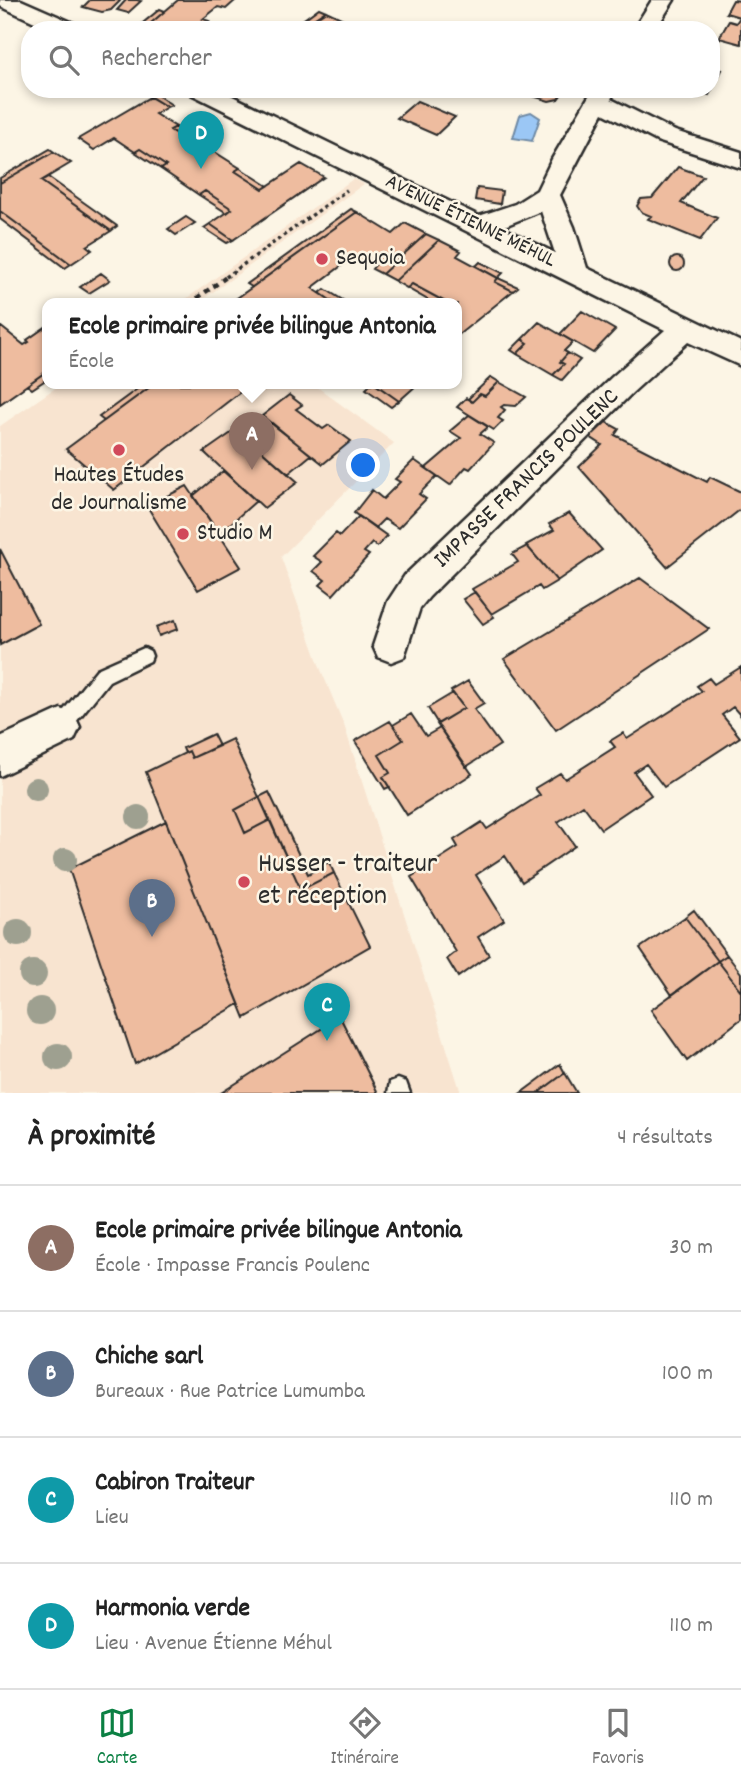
<!DOCTYPE html>
<html lang="fr">
<meta charset="utf-8">
<style>
body{margin:0;font-family:Dekko,sans-serif;background:#f6f6f6;color:#222}
.you{position:absolute;left:364px;top:466px;width:24px;height:24px;margin:-18px;border:5px solid #fff;border-radius:50%;background:#1a73e8;box-shadow:0 0 0 10px #1a73e833}
.badge{display:grid;place-items:center;width:46px;height:46px;border-radius:50%;background:#0b8043;color:#fff;font-size:23px;font-weight:700}
.pin{position:absolute;translate:-50% -58px;filter:drop-shadow(0 2px 4px #0008)}
.pin::after{content:'';position:absolute;top:37px;width:24px;height:21px;background:inherit;clip-path:polygon(0 0,100% 0,50% 100%)}
.popup{position:absolute;left:42px;top:298px;width:420px;height:91px;box-sizing:border-box;display:grid;place-content:center;border-radius:14px;background:#fff;filter:drop-shadow(0 2px 5px #0005);font-size:23px;white-space:nowrap;color:#767676}
.popup b{font-size:26px;color:#222}
.popup::after{content:'';position:absolute;left:50%;top:100%;margin-left:-14px;border:14px solid transparent;border-top-color:#fff}
.list{margin:0;padding:0;list-style:none}
h2{display:flex;justify-content:space-between;align-items:center;height:91px;margin:0;padding:0 28px;font-size:30px}
h2 small{font-size:23px;font-weight:400;color:#767676}
.list li{display:grid;grid-template-columns:46px 1fr auto;gap:21px;align-items:center;box-sizing:border-box;height:126px;padding:0 28px;border-top:2px solid #e0e0e0}
.list b{display:block;font-size:26px;white-space:nowrap}
.list p{margin:0;font-size:23px;white-space:nowrap;color:#767676}
.list em{font-size:23px;font-style:normal;color:#767676}
.icon{flex:none;width:38px;height:38px;fill:none;stroke:currentColor;stroke-width:2;stroke-linecap:round;stroke-linejoin:round}
.map{position:relative;flex:none;width:741px;height:1093px;overflow:hidden}
.search{position:absolute;background:#fff;box-shadow:0 4px 10px #0003;left:21px;right:21px;top:21px;height:77px;display:flex;align-items:center;gap:18px;box-sizing:border-box;padding:0 24px;border-radius:28px;color:#767676;font-size:26px}
.sheet{height:595px;background:#fff}
nav{display:flex;justify-content:space-around;align-items:center;box-sizing:border-box;height:98px;border-top:2px solid #e0e0e0;background:#fff;font-size:19px;color:#767676}
nav a{display:grid;justify-items:center;gap:4px}
nav .on{color:#0b8043}
.map>svg:first-child{display:block}
.built{fill:#f8e4d0}
.water{fill:#9bc7f5;stroke:#6e89a4;stroke-width:2}
.building{fill:#eebc9f;stroke:#2b2b2b;stroke-width:2}
.lines{fill:none;stroke-linecap:round;stroke-linejoin:round}
.service-casing{stroke:#2b2b2b;stroke-width:5}
.minor-casing{stroke:#2b2b2b;stroke-width:5}
.path-far1{stroke:#2b2b2b;stroke-width:3.5;stroke-dasharray:3.5 3.5;stroke-linecap:butt}
.path{stroke:#2b2b2b;stroke-width:4.5;stroke-dasharray:5 5;stroke-linecap:butt}
.service{fill:#fcf5e5;fill-rule:evenodd}
.minor{fill:#fcf5e5;fill-rule:evenodd}
.tree{fill:#9ea090}
.poi-dot{fill:#d1495b;stroke:#fcf5e5;stroke-width:2.5}
.labels{text-anchor:middle;dominant-baseline:central;stroke-width:5;stroke-linejoin:round;paint-order:stroke}
.far-street-label{font-size:21px;fill:#2b2b2b;stroke:#fcf5e5}
.poi-label{font-size:24px;fill:#2b2b2b;stroke:#fcf5e5;text-anchor:start}
.street-label{font-size:24px;fill:#2b2b2b;stroke:#fcf5e5}
.near-poi-label{font-size:28px;fill:#2b2b2b;stroke:#fcf5e5;text-anchor:start}
</style>
<div class="map">
<svg width="741" height="1093" viewBox="0 0 741 1093">
<rect width="100%" height="100%" fill="#fcf5e5"/>
<filter id="ink" filterUnits="userSpaceOnUse"><feTurbulence type="fractalNoise" baseFrequency=".0143" numOctaves="2"/><feDisplacementMap in="SourceGraphic" scale="14" xChannelSelector="R" yChannelSelector="G"/><feConvolveMatrix kernelMatrix="1 2 1 2 8 2 1 2 1" color-interpolation-filters="sRGB"/></filter>
<g filter="url(#ink)">
<path class="built" d="M353,179L364,184L199,302L201,304H179Z
M61,384H313L394,443L281,557L321,670L344,725L461,1093H0V426Z"/>
<path class="water" d="M531,112L540,118L532,141L513,138L520,115Z"/>
<path class="building" d="M90,0H119L120,1L111,10L102,12L83,7Z
M126,0H137L141,1L128,13L117,10Z
M178,0H236L226,9L218,7L203,19L209,21L199,30L144,29Z
M733,0L741,1V44L719,38L729,21L736,23L740,17L726,13Z
M319,8L326,11L306,24L300,22Z
M160,9L165,11L144,29L138,27Z
M326,11L356,25L350,30H318L306,24Z
M711,67L722,70L709,95L692,89H711Z
M510,89H556L561,95L558,99L549,101Z
M151,91L172,105L167,107L146,94Z
M150,97L167,107L155,114L176,127L170,130L197,147L202,144L240,168L235,171L263,189L301,164L324,177L233,240L210,224L232,209L205,191L199,195L161,169L166,166L140,149L135,152L114,138L94,150L78,139Z
M417,101L455,117L436,135L397,118Z
M176,127L202,144L197,147L170,130Z
M50,149L54,152L0,183V178Z
M140,149L166,166L161,169L135,152Z
M54,152L71,163L41,181L111,231L87,246L92,250L71,264L0,211V183Z
M678,167L703,176L681,203L717,218L700,240L648,219L651,216L641,212L637,206L641,199L652,198Z
M240,168L268,186L263,189L235,171Z
M48,177L117,226L111,231L41,181Z
M477,188L502,191L500,204L475,200Z
M205,191L232,209L227,213L199,195Z
M351,209L357,212L252,287L247,284Z
M0,211L71,264L65,268L0,219Z
M357,212L393,234L405,223L426,234L382,274L372,269L376,264L367,259L363,263L352,258L312,288L336,304H245L237,298Z
M186,217L195,223L176,235L168,229Z
M210,224L233,240L227,243L204,228Z
M426,234L439,240L395,281L382,274Z
M439,240L461,251L457,256L498,278L495,282L513,291L457,336V304H449L412,284L407,288L395,281Z
M670 264a7 7 0 1 1 14 0a7 7 0 1 1-14 0Z
M480,262L503,273L498,278L476,266Z
M101,273L110,280L89,293L80,287Z
M498,278L518,287L513,291L495,282Z
M412,284L449,304H435L407,288Z
M325,289L346,302L336,304L320,293Z
M582,311L615,330L593,353L560,334Z
M539,322L573,342L564,351L568,353L560,362L564,364L553,375L517,354L528,343L522,339Z
M0,326L24,345L29,342L27,340L47,326V371L0,404Z
M522,339L528,343L517,354L511,350Z
M568,353L580,360L562,380L553,375L564,364L560,362Z
M47,371V379L32,389L27,385Z
M491,377L499,382L485,396L480,394L472,402L468,399Z
M499,382L526,397L516,406L504,405L501,407L505,410L498,418L503,421L494,430L457,407L466,398L472,402L480,394L485,396Z
M144,384H154L104,421L99,417Z
M154,384H236L243,390L114,490L66,449Z
M371,384H375L399,401L391,407L366,389Z
M375,384H418L399,401Z
M289,395L302,405L296,409L323,429L329,425L351,441L323,464L262,416Z
M469,415L488,427L480,434L494,443L470,469L466,467L450,485L426,468L461,438L450,431Z
M606,422L619,429L615,435L707,482L710,477L741,492V509L667,567L579,467L602,445L590,437Z
M272,423L311,455L288,474L250,440Z
M237,429L298,482L264,508L204,452Z
M414,460L437,476L419,494L426,499L398,528L384,519L375,528L354,513L372,490L383,499L400,482L395,479Z
M223,471L256,501L219,534L193,496Z
M187,486L241,567L198,590L147,506Z
M569,513L602,550L557,581L526,545L554,530L549,524Z
M359,516L387,536L377,547L372,543L364,552L369,555L333,595L320,585L325,580L313,571L322,562L313,556L336,533L340,536Z
M527,546L557,581L542,590L539,586L492,614L472,589L518,562L512,554Z
M0,549L39,624L0,645Z
M640,578L709,629L556,730L504,659Z
M475,592L494,617L483,624L463,599Z
M175,620L178,629L159,636L156,627Z
M741,667V716L733,707L722,715L740,737L664,787L646,764L634,772L651,795L601,829L583,805L558,822L575,846L522,882L505,856L476,875L504,920L478,937L489,955L458,977L447,959L456,952L411,877L458,847L454,840L482,822L487,829L540,795L535,788L560,773L565,779L615,747L610,741L623,733L627,739L702,691L697,686L709,678L714,684Z
M468,681L484,703L474,709L500,745L466,767L437,724L464,708L451,691Z
M453,693L464,708L438,724L428,708Z
M411,714L426,736L440,728L472,774L407,815L383,777L390,773L379,755L403,740L393,725Z
M390,721L403,740L379,755L390,773L383,777L389,787L385,789L355,741Z
M213,734L219,746L192,758L189,751L185,753L183,748Z
M232,739L259,797L235,810L245,833L270,820L301,890L334,873L370,946L245,1018L146,772L189,751L192,758Z
M269,792L308,874L329,862L334,873L301,890L259,797Z
M259,797L270,820L245,833L235,810Z
M166,821L239,1004L135,1064L69,869Z
M694,910L727,955L718,961L685,917Z
M685,917L718,961L672,995L640,948Z
M727,955L741,973V991L718,961Z
M718,961L741,991V1019L687,1061L651,1010Z
M340,1017L378,1093H221L263,1066Z
M560,1064L565,1073L538,1093H521Z
M565,1073L577,1093H538Z"/>
<g class="lines">
<defs>
<path id="service" d="M144,648L150,651L152,656L150,661L109,681L67,733L61,735L55,733L52,727L55,721L97,669Z
M398,1079L406,1082L410,1093H388L390,1082Z"/>
<path id="minor" d="M0,0H21L78,25L81,30H52L0,6Z
M652,0H674L655,30H633Z
M188,89H218L479,216L515,204L537,190L552,159L593,89H616L611,99L675,131L741,152V168L657,141L603,113L560,195L574,227L587,268L741,342V366L688,342L632,393L429,597L420,608L404,657L391,662L378,657L373,646L388,601L405,575L612,377L665,330L191,94ZM541,211L555,253L502,227Z
M61,709L74,714L80,727L74,740L0,776V737Z"/>
</defs>
<use href="#service" class="service-casing"/>
<use href="#minor" class="minor-casing"/>
<path class="path-far1" d="M226,277L347,190"/>
<path class="path" d="M189,304L229,275"/>
<use href="#service" class="service"/>
<use href="#minor" class="minor"/>
</g>
<g class="tree">
<circle cx="36" cy="789" r="12"/>
<circle cx="138" cy="817" r="12"/>
<circle cx="65" cy="860" r="12"/>
<circle cx="18" cy="933" r="14"/>
<circle cx="33" cy="974" r="14"/>
<circle cx="40" cy="1011" r="14"/>
<circle cx="58" cy="1057" r="14"/>
</g>
</g>
<g class="poi-dot">
<circle cx="322" cy="259" r="7"/>
<circle cx="119" cy="450" r="7"/>
<circle cx="183" cy="534" r="7"/>
<circle cx="244" cy="882" r="7"/>
</g>
<g class="labels">
<g class="far-street-label">
<text transform="translate(470 222) rotate(26)">AVENUE ÉTIENNE MÉHUL</text>
</g>
<g class="poi-label">
<text x="336" y="259">Sequoia</text>
<text x="119" y="476" text-anchor="middle">Hautes Études<tspan x="119" dy="28">de Journalisme</tspan></text>
<text x="197" y="534">Studio M</text>
</g>
<g class="street-label">
<text transform="translate(527 479) rotate(-44)">IMPASSE FRANCIS POULENC</text>
</g>
<g class="near-poi-label">
<text x="258" y="866">Husser - traiteur<tspan x="258" dy="32">et réception</tspan></text>
</g>
</g>
</svg>
<div class="you"></div>
<div class="pin badge" style="left:252px;top:470px;background:#8d6e63">A</div>
<div class="popup"><b>Ecole primaire privée bilingue Antonia</b>École</div>
<div class="pin badge" style="left:152px;top:937px;background:#5c6f8a">B</div>
<div class="pin badge" style="left:327px;top:1041px;background:#0f9aa8">C</div>
<div class="pin badge" style="left:201px;top:169px;background:#0f9aa8">D</div>
<div class="search"><svg class="icon" aria-label="search" viewBox="0 0 24 24"><circle cx="10" cy="10" r="6"/><path d="M15 15l6 6"/></svg>Rechercher</div>
</div>
<section class="sheet">
<h2>À proximité<small>4 résultats</small></h2>
<ul class="list">
<li><span class="badge" style="background:#8d6e63">A</span><div><b>Ecole primaire privée bilingue Antonia</b><p>École · Impasse Francis Poulenc</p></div><em>30 m</em></li>
<li><span class="badge" style="background:#5c6f8a">B</span><div><b>Chiche sarl</b><p>Bureaux · Rue Patrice Lumumba</p></div><em>100 m</em></li>
<li><span class="badge" style="background:#0f9aa8">C</span><div><b>Cabiron Traiteur</b><p>Lieu</p></div><em>110 m</em></li>
<li><span class="badge" style="background:#0f9aa8">D</span><div><b>Harmonia verde</b><p>Lieu · Avenue Étienne Méhul</p></div><em>110 m</em></li>
</ul>
</section>
<nav>
<a class="on"><svg class="icon" aria-label="map" viewBox="0 0 24 24"><path d="M3 6l6-2 6 2 6-2v14l-6 2-6-2-6 2zM9 4v14M15 6v14"/></svg>Carte</a>
<a><svg class="icon" aria-label="directions" viewBox="0 0 24 24"><path d="M12 3l9 9-9 9-9-9zM9 14v-3h6M13 9l2 2-2 2"/></svg>Itinéraire</a>
<a><svg class="icon" aria-label="saved" viewBox="0 0 24 24"><path d="M7 4h10v16l-5-4-5 4z"/></svg>Favoris</a>
</nav>
